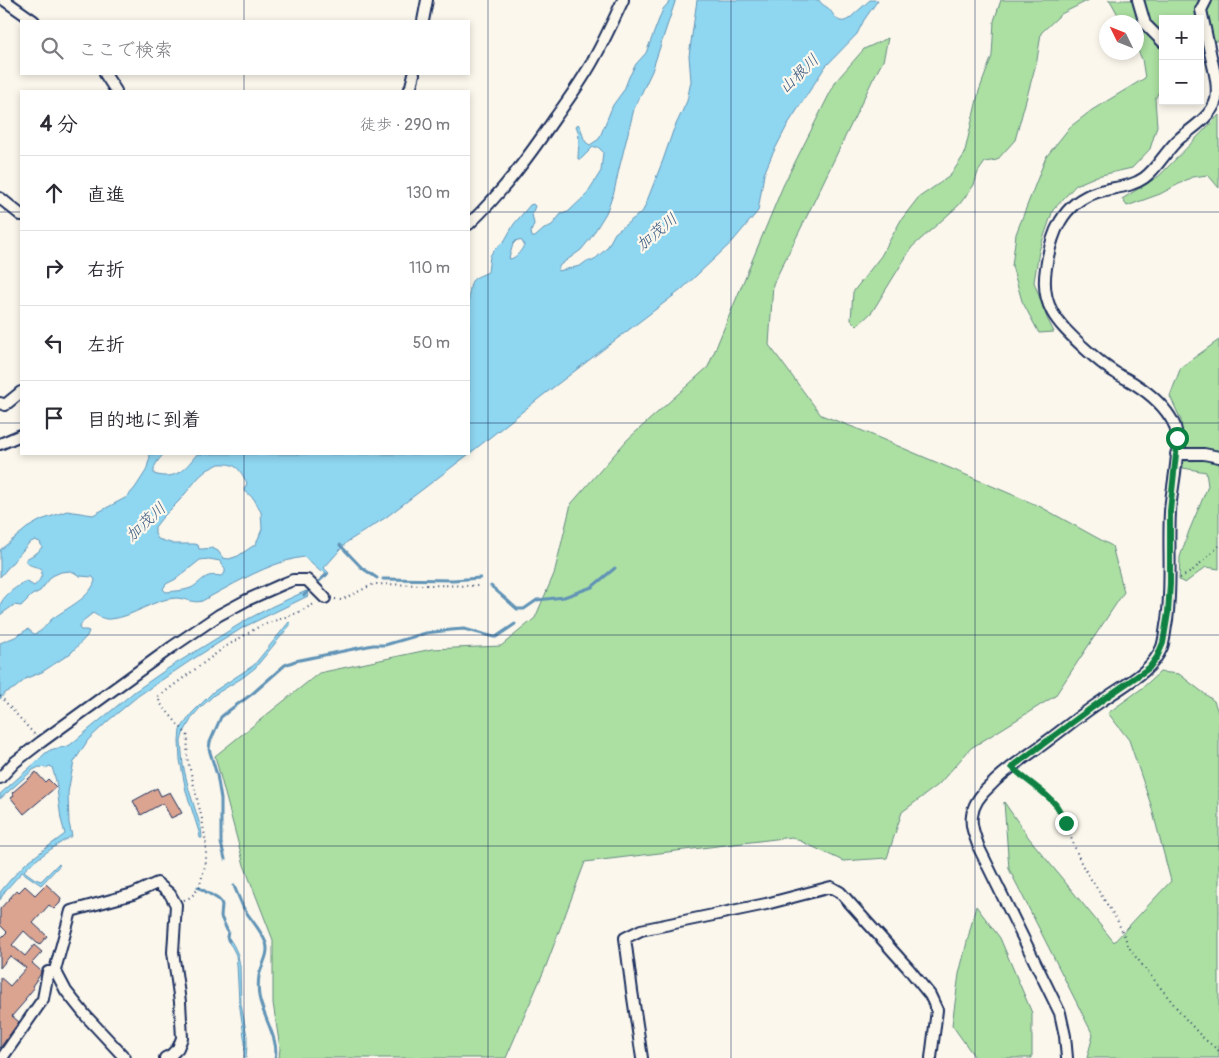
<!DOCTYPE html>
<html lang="ja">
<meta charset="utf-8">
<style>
body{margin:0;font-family:Pangolin,"Klee One",sans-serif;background:#f2f2f3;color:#2b2b33}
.controls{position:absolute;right:15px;top:15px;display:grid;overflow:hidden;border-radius:0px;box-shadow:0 2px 8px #0003}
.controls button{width:45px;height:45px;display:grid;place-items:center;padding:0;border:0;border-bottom:1px solid #e1e1e2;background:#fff;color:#2b2b33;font:25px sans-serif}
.compass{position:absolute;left:1099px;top:15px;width:45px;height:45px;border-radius:50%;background:#fff;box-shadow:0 2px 8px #0003;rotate:313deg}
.stop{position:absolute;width:15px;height:15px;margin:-11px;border:4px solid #0b8043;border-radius:50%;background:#fff}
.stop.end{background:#0b8043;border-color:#fff;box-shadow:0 1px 5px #0008}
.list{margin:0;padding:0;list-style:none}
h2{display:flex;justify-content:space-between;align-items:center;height:65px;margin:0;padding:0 20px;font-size:21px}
h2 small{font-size:16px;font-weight:400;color:#7c7c81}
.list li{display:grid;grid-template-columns:32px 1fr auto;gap:15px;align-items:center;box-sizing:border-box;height:75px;padding:0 20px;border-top:1px solid #e1e1e2}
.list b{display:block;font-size:19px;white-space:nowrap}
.list em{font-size:16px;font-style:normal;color:#7c7c81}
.icon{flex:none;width:28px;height:28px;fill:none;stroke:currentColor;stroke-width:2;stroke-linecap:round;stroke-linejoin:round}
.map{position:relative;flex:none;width:1219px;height:1058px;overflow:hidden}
.search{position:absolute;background:#fff;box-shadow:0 2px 8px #0003;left:20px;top:20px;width:450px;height:55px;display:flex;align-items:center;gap:12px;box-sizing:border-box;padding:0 18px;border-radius:0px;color:#7c7c81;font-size:19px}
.panel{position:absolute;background:#fff;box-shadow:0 2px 8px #0003;left:20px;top:90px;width:450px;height:365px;border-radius:0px}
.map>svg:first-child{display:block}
.green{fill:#ace0a2;stroke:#648880}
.water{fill:#8fd6f1;stroke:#6193b6;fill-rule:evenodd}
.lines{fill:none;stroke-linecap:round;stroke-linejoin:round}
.stream{stroke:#6193b6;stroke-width:3}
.building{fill:#daa491;stroke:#1b2f5e}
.street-casing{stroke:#1b2f5e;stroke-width:14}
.path{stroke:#1b2f5e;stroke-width:2;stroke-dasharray:1 4;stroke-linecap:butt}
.street{stroke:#fbf7ec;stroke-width:10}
.route{stroke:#0b8043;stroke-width:6}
.grid{fill:none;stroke:#1b2f5e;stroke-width:1;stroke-opacity:0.55}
.labels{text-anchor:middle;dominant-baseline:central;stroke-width:4.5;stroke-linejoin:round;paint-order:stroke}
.water-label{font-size:16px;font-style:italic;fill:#385983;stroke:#fbf7ec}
</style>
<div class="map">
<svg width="1219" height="1058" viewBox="0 0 1219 1058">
<rect width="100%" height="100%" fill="#fbf7ec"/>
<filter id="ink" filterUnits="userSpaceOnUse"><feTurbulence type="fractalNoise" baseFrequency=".02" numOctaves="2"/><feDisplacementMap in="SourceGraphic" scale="10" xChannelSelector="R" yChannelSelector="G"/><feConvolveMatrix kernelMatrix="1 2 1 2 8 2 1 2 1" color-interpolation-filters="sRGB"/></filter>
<g filter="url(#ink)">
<path class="green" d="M1001,0H1089L1061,14L1041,33L1037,60L1015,140L997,160L985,162L978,172L974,185L959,205L912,247L872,312L857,326L851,320L853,292L881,256L901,220L918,198L950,176L964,155L979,91L992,56L994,21Z
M1108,0H1219V41L1200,42V19H1163V84L1155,99L1157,126L1150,149L1132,168L1097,176L1076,185L1053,210L1039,251L1034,282L1047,318L1054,332L1039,333L1022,301L1012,266L1016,234L1046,157L1070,127L1092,110L1145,78L1142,59L1137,49L1136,22H1122L1111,2Z
M888,38L883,61L873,79L805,220L773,284L769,345L821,415L858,429L1039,506L1112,546L1124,592L1055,696L971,748L938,785L902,812L887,858L843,861L792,837L585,862L546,966L506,1058H279L280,1048L273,1003V940L244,865L215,756L319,673L432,649L501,646L535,618L554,574L571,504L627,440L708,367L783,186L836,81L864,49Z
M1219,115V188L1208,175L1192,177L1160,194L1127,206L1122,199L1159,176Z
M1219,340V453L1183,448L1181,442V420L1170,396L1181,367Z
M1210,460L1219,463V569L1206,567L1185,583L1179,580L1180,557L1189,531L1208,486L1206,472L1183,468V461Z
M1160,672L1179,674L1214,701L1219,715V1058H1087L1093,1035L1009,869L1004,802L1029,838L1114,942L1171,881L1151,805L1129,740L1108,713L1141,689Z
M976,906L1000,938L1032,1013V1058H974V1056L952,1025L959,974Z"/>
<path class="water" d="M671,0H675V2L652,71L634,109L619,169L614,192L606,213L590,239L581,250L560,265L558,269V271L580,266L587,261H593L607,248L615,233L643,211L663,160L673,131L687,101L691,81L689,56L697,0H819C822,5 824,5 828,8C835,15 838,27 850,18L870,0H878L864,20L857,34L825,67L788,124L772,155L764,174L758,211L733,241L681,290L542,396L469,454V293C470,290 470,284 472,281C476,276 483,275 488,272L490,256L493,251L505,240L514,224L530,205L533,204L535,206L532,214L534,224L531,232L532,237H535L544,229L552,225L561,214L568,212L586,195L601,171L603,152L598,147H593L581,159H578C578,148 581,136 576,126L578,124C584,131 581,141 590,145L599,139L613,105L624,90L629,77L636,64L646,53L663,9ZM517,240L522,241L524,245C522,250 516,258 510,259L509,258L513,244Z
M149,454H164C158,460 153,466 154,474C176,481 185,469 197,454H469L385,518L347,542L324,568L329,573L326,577L325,576L326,573L322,570L321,572L304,557C279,560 248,576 226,588C218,592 210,597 202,601C194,604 184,598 176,598C152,599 134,617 111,619C104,620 98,616 93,613L84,620L79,628L81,630H86L89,631L87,636L71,653L42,672L27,678L15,688L5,693L0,699V643L15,637L28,629L34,634C43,632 46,624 52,619C65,609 92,597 95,580L93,577L80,576L71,571L61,572L52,576L40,591L32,595L21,606L14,605L0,615C0,611 0,606 1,603C6,593 17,587 26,581L34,586C40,581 42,577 42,569C36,566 31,567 26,562V559L38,552L42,547L40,542L35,540L29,543L0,577V550L27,528L41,520L67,511L93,515L127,497L135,488L146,471L150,457ZM219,464C236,463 239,468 247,483L244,490L254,499L261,512L262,529L256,544L238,556L229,559L223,558L218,551L212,548L203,549H199L198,545L194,544H174L158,539L155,534V527L162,518L179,501L199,477L207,470ZM209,559L220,561L225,569V573L221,576C203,573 204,581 191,588C183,591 175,591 166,592L163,589L166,584L176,579L200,560Z
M306,591L308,596L244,627L190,661L138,696L108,721L88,740L74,762L71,776L68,793L69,823L72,836C62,841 30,863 24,871L35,879L41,881L58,864L60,865L41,885L22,872L5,891L0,900V893L1,891L11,879L26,863L65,834L61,819L56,781L52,767L49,766L47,768L39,767L33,770L0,799V794L35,763C40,760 42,755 47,752C53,747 63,749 70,745L134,692L167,669L248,619L273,606Z
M289,622L291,624L255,668L242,678L214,695L200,708L193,716L183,734L181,741L183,765L189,790L201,828L202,838H200L199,832L186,791L180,760L179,741L180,730L192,713L213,692L254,665Z
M229,938L234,946L238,955L240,966L241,1004L247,1036V1045L246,1058H244L245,1043L239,1001L237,965L236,955L232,947L227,940Z"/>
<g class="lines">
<path class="stream" d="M340,545L362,568L377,578
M383,579L453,580L480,578
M491,586L517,609H524L537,600L564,597L592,587L615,568
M304,595L327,574
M225,859L221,843V799L217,775L209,749L210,742L221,717L231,709L252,694L285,665L295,661L373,645H385L426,633L451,630L464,629L494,637H496L515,624
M234,886C237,893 240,900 243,907C250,919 261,930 266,943C270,954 261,966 259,976C258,983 258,989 259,996C262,1015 280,1041 275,1058
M198,887L218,899L221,902L222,905L221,917L228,932L227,937L229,941"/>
</g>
<path class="building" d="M36,772L45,782L48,779L56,787L24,814L11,798L14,796L12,793Z
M157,788L161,796L170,792L182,813L171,818L163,803L141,815L133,801Z
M46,884L61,898L60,903L54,909L49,905L33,923L47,936L39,945L24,931L12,945L25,956L34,945L42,952L32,963L41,971L40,975L32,986L34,988L25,999L26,1000L12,1016L19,1022L0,1048V977L10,986L26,968L10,956L0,968V939L7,932L0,925V909L17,890L19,892L25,886L35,895Z"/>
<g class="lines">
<defs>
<path id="street" d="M4,0L34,21
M1138,0L1145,24L1163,42
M423,21L427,0
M105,74L116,91
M409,91L411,86L414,74
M0,198L21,215
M469,224C502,193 529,156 555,118C565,104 576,89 585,74C600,51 611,25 623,0
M0,403L5,405L21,392
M0,444L21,435
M1176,454H1204L1219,457
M0,778L15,762L41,742L172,647L219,615L247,600L283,584L293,580H307L325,598
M55,970L71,911L133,894L157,883L170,894L176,905L173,952L180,1002L182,1038L178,1048L171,1055L165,1058
M2,1058L43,999L48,972L55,970L66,991L86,1016L125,1058
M642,1058L632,991L625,938L641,930L766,904L831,887L840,892L908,968L930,995L937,1010L931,1058
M1067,1058L1065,1036L1060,1013L979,848C976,838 970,827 972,816C973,804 982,793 991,785C1007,768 1028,756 1046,742C1065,728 1083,713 1103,700C1125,684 1151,673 1162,647C1165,638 1165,629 1167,620C1172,584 1168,548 1170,512C1171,488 1184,442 1173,422C1165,407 1149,393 1135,384C1129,380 1122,377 1116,373C1104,366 1093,356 1082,346C1057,322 1040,306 1046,268C1051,234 1062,203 1097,192C1113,187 1130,188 1144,178C1158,168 1166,150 1180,138C1192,128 1211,117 1216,100C1219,84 1213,67 1210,52C1207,38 1204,24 1201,10L1206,0"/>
</defs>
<use href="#street" class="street-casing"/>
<path class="path" d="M1180,578L1191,572L1219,546
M335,599L341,600L374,584L481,586
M0,696L35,735
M1019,774L1047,796L1057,807L1065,823L1082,865L1117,920L1131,951L1184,1017L1202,1037L1219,1051
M184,900L191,897L199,888L206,862V843L202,819L187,757L188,736L160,703L158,697L225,647L260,626L297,613L316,603"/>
<use href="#street" class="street"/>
</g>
</g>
<g class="lines" filter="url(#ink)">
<path class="route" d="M1066,823C1062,817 1060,810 1056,805C1043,790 1026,781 1012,767L1101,701L1149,668L1157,657L1163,643L1168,613L1170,584V511L1176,454L1177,438"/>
</g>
<path class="grid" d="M244,0V21M488,0V1058M731,0V1058M975,0V1058M244,74V91M0,212H21M469,212H1219M0,423H21M469,423H1219M244,454V1058M0,635H1219M0,846H1219"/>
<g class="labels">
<g class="water-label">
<text transform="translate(799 74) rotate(-44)">山根川</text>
<text transform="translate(657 232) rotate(-40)">加茂川</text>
<text transform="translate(146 522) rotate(-43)">加茂川</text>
</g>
</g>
</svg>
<div class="controls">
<button>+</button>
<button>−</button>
</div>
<svg class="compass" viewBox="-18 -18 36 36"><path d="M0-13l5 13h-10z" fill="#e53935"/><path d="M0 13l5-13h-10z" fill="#7c7c81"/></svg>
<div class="stop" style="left:1177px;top:438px"></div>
<div class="stop end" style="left:1066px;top:823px"></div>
<div class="search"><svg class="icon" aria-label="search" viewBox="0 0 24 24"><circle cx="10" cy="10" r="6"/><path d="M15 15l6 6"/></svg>ここで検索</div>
<section class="panel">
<h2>4 分<small>徒歩 · 290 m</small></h2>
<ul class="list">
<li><svg class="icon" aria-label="ahead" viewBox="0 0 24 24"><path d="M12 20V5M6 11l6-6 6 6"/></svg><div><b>直進</b></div><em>130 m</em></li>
<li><svg class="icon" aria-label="right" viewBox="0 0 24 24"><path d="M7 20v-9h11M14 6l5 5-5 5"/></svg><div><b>右折</b></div><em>110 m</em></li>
<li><svg class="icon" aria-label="left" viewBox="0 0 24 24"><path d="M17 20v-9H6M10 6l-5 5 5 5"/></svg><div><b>左折</b></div><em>50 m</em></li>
<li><svg class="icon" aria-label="arrive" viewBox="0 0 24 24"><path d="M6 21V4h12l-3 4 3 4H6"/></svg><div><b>目的地に到着</b></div></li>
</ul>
</section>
</div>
